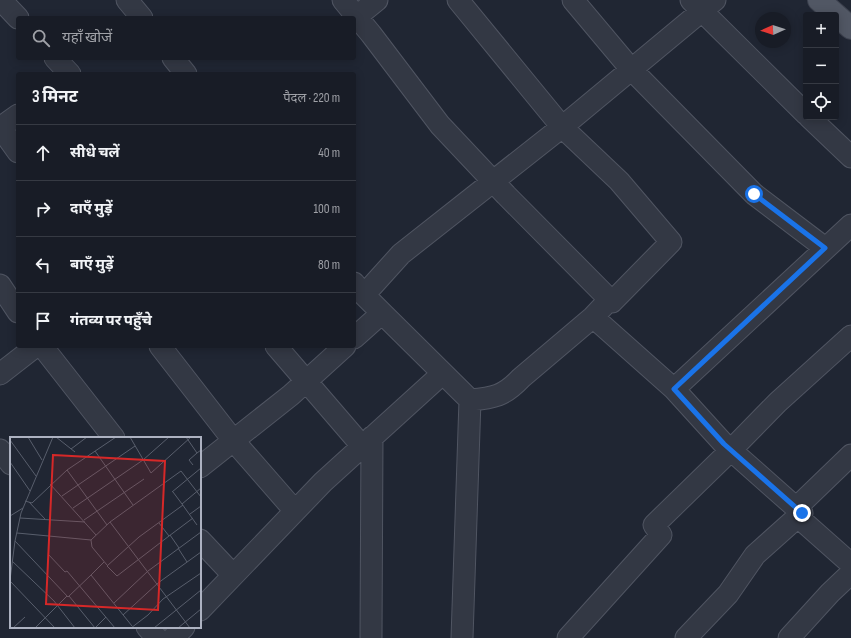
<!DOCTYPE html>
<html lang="hi">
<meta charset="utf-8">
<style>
body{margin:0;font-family:"Sofia Sans Condensed","Noto Sans Devanagari",sans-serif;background:#21252e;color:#f1f3f6}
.controls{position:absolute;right:12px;top:12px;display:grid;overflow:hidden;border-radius:4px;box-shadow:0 2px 10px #0003}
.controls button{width:36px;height:36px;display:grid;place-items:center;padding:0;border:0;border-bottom:1px solid #363a43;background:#181c26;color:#f1f3f6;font:20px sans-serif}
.compass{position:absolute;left:755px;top:12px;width:36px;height:36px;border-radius:50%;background:#181c26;box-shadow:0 2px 10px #0003;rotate:267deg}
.stop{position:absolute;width:12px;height:12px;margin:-9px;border:3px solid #1a73e8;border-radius:50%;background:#fff}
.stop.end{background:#1a73e8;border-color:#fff;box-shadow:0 1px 4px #0008}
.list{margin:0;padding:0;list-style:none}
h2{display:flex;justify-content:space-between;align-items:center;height:52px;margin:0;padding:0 16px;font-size:17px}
h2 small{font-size:13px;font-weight:400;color:#9fa1a7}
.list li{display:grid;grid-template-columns:26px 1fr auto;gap:12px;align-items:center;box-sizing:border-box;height:56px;padding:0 16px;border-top:1px solid #363a43}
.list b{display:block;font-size:15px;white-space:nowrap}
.list em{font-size:13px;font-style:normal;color:#9fa1a7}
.icon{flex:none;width:22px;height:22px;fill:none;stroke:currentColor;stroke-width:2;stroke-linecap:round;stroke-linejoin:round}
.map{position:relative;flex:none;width:851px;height:638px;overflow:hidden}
.search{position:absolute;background:#181c26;box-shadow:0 2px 10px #0003;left:16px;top:16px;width:340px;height:44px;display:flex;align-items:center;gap:10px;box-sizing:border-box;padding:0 14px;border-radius:4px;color:#9fa1a7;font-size:15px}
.panel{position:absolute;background:#181c26;box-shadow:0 2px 10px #0003;left:16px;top:72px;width:340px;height:276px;border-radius:4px}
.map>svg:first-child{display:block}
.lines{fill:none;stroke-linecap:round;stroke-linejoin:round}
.minor-casing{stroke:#505562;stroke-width:23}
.major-casing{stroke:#3c414e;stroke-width:24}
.minor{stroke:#333844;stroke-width:21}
.major{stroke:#515764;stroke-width:22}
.route{stroke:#1a73e8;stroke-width:5}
.inset-road{fill:none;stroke:#585e6c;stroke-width:1}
.view{fill:#d62828;fill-opacity:0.15;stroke:#d62828;stroke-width:2}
.inset-edge{fill:none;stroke:#adb2c1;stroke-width:2}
</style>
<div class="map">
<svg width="851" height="638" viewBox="0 0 851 638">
<rect width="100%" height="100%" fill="#202633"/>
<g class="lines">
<defs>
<path id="minor" d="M1,0L18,18
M127,0L142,18
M343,0L371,34L440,125L506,195L612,302L671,242L619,181L562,127L458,0
M573,0L630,68L754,194L825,248
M691,0L806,114
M356,17L377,0
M55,58L70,74
M173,58L186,74
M809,117L851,157
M0,127L18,152
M0,128L18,115
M354,283L364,295L382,313L470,400C494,398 504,396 521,378L593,317L610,299
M0,285L18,312
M364,295L401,254L562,127L715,0
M593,317L674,389
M354,338L382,313
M42,346L114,438
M160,346L233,440L295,511
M276,346L362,446
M0,374L36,346
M0,450L11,464
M200,467L291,395L345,346
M796,508L851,455
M798,517L851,564
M200,540L233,575
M200,610L323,482L442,374
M147,627L157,638
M173,638L184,627
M371,638L372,437
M462,638L470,400
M568,638L661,535L654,525L730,451L778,402L851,336
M686,638L728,594L755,555L802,513L724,444L674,389L851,225
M789,638L830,593L851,573"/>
<path id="major" d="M819,0L851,28"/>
</defs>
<use href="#minor" class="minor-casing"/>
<use href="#major" class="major-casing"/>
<use href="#minor" class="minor"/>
<use href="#major" class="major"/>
</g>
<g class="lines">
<path class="route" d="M754,194L825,248L674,389L724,444L802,513"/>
</g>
<g transform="translate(10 437)">
<rect width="191" height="191" fill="#202633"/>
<path class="inset-road" d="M18,0L32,23M43,0L11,76L5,104L58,160L81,138L122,189M46,0L65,15M120,0L141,36L181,0M176,0L187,16L191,13M0,3L26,39M61,12L77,0M85,14L123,68M0,25L20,54M183,28L179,23L187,16M57,33L97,88M40,47L86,98M162,55L191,31M163,55L172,67M52,59L125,9M15,64L22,66L57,33L106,0M19,65L35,82M63,71L133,23L159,0M180,77L191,69M0,79L13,71M10,81L75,85M74,83L134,42M100,85L180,191M149,86L159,99L183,81M187,88L172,67L191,51M7,96L81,103M160,98L169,111M159,99L107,139L97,129L129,100L173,68M168,111L177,125M38,117L55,135L57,134L105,191M2,124L44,164L65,191M97,128L82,110L81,103L100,85L171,34L191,60M81,138L94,125M0,143L5,104M0,144L45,191M59,159L85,191L96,180M104,166L138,134L191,95M113,178L148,146L191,115M3,191L15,180M25,191L57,159M121,191L138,178L153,162L191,136M144,191L191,153M168,191L191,172"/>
<path class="view" d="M43,18L155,24L148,173L36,167Z"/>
<rect width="191" height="191" class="inset-edge"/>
</g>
</svg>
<div class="controls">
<button>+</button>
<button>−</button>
<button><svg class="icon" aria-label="locate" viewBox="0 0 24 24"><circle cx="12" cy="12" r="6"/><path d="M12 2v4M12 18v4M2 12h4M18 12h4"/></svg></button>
</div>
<svg class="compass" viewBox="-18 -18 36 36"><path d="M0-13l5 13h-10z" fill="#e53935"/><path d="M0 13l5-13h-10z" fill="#9fa1a7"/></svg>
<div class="stop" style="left:754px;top:194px"></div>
<div class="stop end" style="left:802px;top:513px"></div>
<div class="search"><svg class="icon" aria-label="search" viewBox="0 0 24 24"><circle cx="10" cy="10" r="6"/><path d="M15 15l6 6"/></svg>यहाँ खोजें</div>
<section class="panel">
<h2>3 मिनट<small>पैदल · 220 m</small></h2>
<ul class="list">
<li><svg class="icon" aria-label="ahead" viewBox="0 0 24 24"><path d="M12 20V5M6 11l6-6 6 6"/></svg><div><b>सीधे चलें</b></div><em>40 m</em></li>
<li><svg class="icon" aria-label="right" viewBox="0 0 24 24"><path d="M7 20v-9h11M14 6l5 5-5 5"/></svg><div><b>दाएँ मुड़ें</b></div><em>100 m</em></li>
<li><svg class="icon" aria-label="left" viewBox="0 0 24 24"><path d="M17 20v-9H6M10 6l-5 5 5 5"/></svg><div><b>बाएँ मुड़ें</b></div><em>80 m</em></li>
<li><svg class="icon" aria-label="arrive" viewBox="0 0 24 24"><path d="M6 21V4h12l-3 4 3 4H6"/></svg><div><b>गंतव्य पर पहुँचे</b></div></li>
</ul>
</section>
</div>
